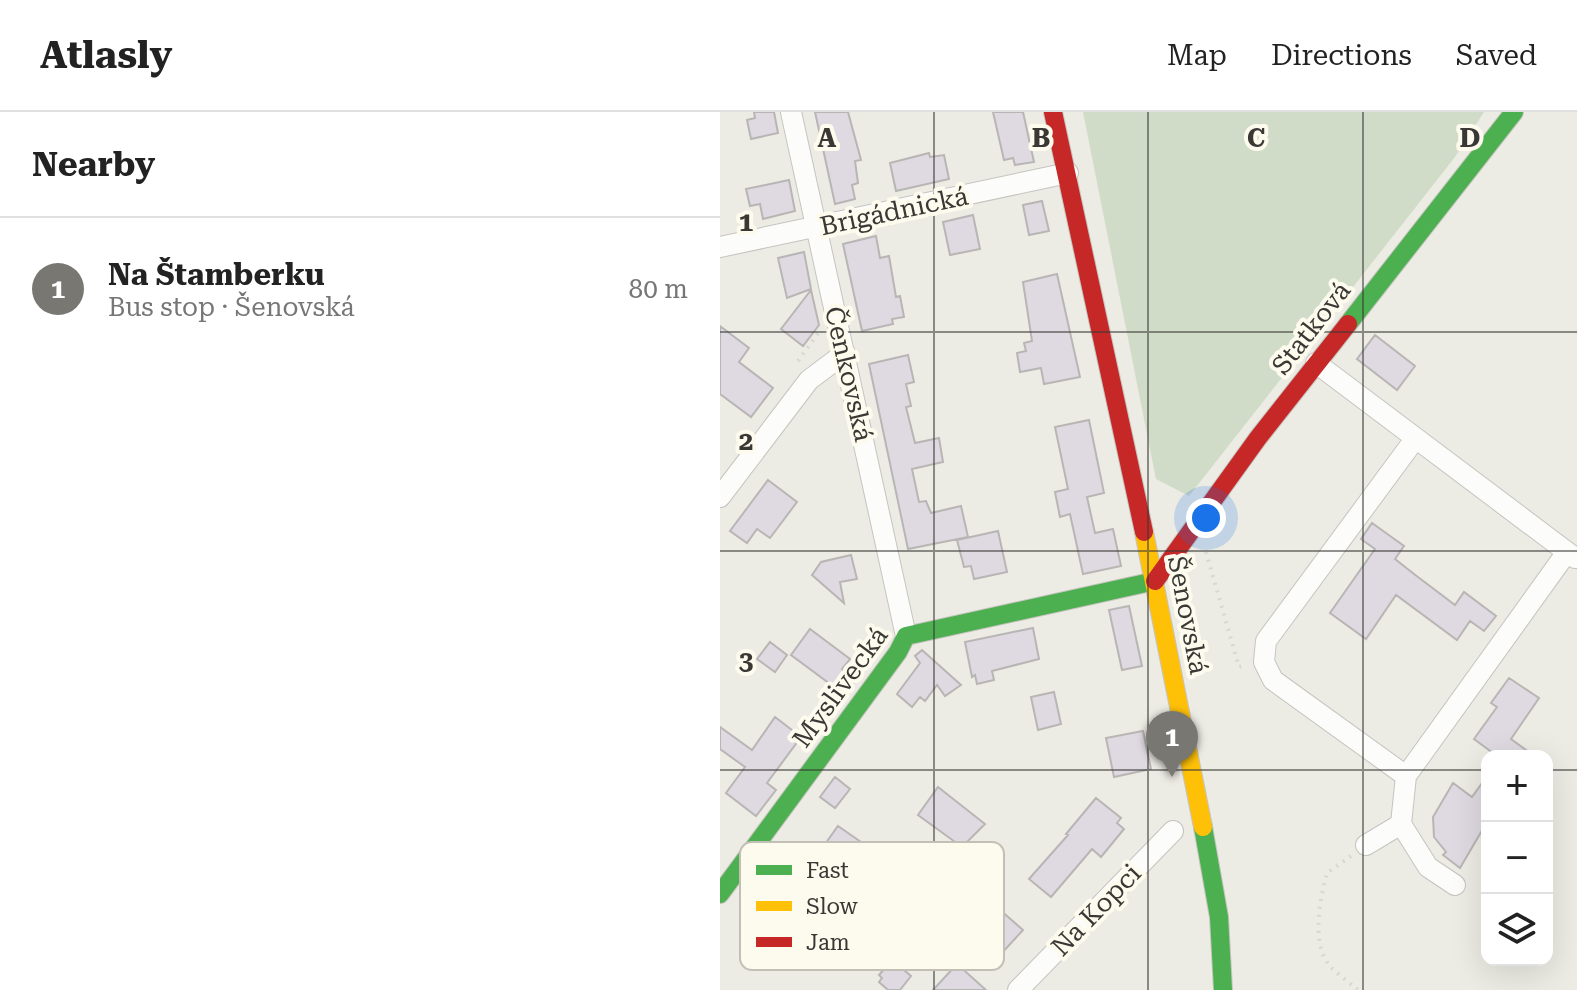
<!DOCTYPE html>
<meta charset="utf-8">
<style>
body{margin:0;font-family:"Roboto Serif",serif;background:#f2f2f2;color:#222}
.controls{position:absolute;right:24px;bottom:24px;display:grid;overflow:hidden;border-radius:16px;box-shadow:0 8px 32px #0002}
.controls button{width:72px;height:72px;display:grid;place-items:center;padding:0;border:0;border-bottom:2px solid #e0e0e0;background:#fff;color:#222;font:40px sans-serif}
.you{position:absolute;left:486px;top:406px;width:28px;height:28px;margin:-20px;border:6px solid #fff;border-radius:50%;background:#1a73e8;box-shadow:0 0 0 12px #1a73e833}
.badge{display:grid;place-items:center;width:52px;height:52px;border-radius:50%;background:#787772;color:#fff;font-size:26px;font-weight:700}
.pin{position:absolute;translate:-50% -66px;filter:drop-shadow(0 2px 4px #0008)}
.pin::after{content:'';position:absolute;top:42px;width:28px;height:24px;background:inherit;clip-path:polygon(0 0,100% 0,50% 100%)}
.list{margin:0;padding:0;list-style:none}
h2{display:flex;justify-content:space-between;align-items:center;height:104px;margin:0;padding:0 32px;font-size:34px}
h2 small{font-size:26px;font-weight:400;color:#767676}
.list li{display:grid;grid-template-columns:52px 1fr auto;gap:24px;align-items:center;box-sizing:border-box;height:144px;padding:0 32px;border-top:2px solid #e0e0e0}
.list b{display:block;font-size:30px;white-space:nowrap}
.list p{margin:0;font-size:26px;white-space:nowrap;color:#767676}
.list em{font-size:26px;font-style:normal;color:#767676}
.icon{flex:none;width:44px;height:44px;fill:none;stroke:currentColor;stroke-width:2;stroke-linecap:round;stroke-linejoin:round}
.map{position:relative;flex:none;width:857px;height:878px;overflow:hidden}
header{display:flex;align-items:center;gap:48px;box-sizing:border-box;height:112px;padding:0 40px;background:#fff;border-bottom:2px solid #e0e0e0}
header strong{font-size:38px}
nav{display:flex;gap:44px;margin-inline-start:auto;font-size:28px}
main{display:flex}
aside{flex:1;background:#fff}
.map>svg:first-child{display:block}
.green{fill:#d0dcc7}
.building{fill:#dfdae1;stroke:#b8b6b5;stroke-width:2}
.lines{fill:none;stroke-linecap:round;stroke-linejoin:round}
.street-casing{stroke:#c6c4bf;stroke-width:22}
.fast-casing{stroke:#c6c4bf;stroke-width:20}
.slow-casing{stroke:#c6c4bf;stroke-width:20}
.jam-casing{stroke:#c6c4bf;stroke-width:20}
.path{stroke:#d8d7d5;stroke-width:4;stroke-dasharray:2 6;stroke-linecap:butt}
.street{stroke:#fcfcfb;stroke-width:20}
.fast{stroke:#4caf50;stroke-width:18}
.slow{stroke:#ffc107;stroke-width:18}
.jam{stroke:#c62828;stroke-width:18}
.grid{fill:none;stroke:#393834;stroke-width:2;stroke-opacity:0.55}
.labels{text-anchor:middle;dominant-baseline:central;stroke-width:8;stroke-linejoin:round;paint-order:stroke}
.street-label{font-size:26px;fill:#393834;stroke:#fdfaee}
.key{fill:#fdfaee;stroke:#c2c0b6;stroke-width:2}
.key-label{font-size:22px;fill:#393834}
.grid-label{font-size:26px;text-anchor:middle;font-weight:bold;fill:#393834;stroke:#fdfaee;stroke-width:8;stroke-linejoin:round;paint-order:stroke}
</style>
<header>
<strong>Atlasly</strong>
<nav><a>Map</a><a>Directions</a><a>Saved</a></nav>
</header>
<main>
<aside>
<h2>Nearby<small></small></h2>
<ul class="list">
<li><span class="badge">1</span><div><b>Na Štamberku</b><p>Bus stop · Šenovská</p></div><em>80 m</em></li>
</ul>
</aside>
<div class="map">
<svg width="857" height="878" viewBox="0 0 857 878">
<rect width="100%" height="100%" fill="#ecebe4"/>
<path class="green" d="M363,0H764L735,45L469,384L436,367Z"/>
<path class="building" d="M34,0H54L58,21L31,27L27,8L35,6Z
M95,0H128L141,48L135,49L138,71L132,73L135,87L115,92Z
M273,0H303L314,50L295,53L293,46L284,48Z
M209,41L210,45L224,43L229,67L176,79L170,51Z
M69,68L75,99L43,107L40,92L30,94L26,77Z
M322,89L329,119L309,123L303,93Z
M253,103L260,137L230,143L223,110Z
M156,124L160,146L169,144L176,185L180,184L184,205L172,207L173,212L142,219L123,132Z
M84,140L91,177L67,186L58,146Z
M337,162L360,265L324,272L321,256L300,260L297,241L306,239L304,231L312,229L303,170Z
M91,178L99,213L83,234L61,217Z
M0,214L29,236L19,250L53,276L31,305L0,282Z
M655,223L695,254L677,278L637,247Z
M188,243L194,270L186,272L191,294L186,295L195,331L219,326L223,350L192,357L199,390L206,389L211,401L241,394L248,425L188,437L149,252Z
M369,308L384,381L367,385L375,421L393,417L401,454L363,462L350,402L340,405L335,380L348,377L335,315Z
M48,368L77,390L50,426L37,417L27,431L10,419Z
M652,411L684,434L675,447L694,462L735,493L744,480L776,504L764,519L750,509L737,528L676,483L646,527L610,501L655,437L641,427Z
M278,419L287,460L254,467L251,454L244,455L237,428Z
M131,443L137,467L120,470L124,491L92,463L101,450Z
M409,494L422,554L402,558L389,498Z
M313,516L319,547L272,559L274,568L257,572L255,563L252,565L245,530Z
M90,517L130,547L122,557L136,568L125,583L71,543Z
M50,530L67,543L55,560L37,547Z
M202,538L241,573L225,584L217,573L205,589L200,585L192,595L177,582L200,551L195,544Z
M789,566L819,586L791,627L814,644H777L754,627L777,595L771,591Z
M334,580L341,612L318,618L311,585Z
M55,605L81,625L47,671L56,678L36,704L6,681L25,655L0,637V615L32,638Z
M423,619L431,657L394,665L386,626Z
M767,664V710L740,756L723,743L726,740L714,725L713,705L733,671L752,685Z
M115,665L130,677L115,696L100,685Z
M218,675L265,712L242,735L198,703Z
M376,686L401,706L397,711L404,717L381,745L372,737L331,785L309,767L348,723L346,722Z
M118,714L151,737L131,765L98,742Z
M279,797L303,818L280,843L256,822Z
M172,848L191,864L180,878H168L159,870L162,866L159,863Z
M237,852L266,878H213Z"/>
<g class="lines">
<defs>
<path id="street" d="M71,0L186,524
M0,135L348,61
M596,251L855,446
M695,327L546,529L544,550L553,568L686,664L847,440
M0,385L89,268L125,241
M681,712L708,755L735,773
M646,733L681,712L686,664
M298,878L453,719"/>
<path id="fast" d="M628,212L794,0
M483,715L499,805L503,878
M0,782L178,540L186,524L435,469"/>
<path id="slow" d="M424,420L483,715"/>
<path id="jam" d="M333,0L424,420
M435,469L538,326L628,212"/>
</defs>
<use href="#street" class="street-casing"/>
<use href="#fast" class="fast-casing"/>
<use href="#slow" class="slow-casing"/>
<use href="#jam" class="jam-casing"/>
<path class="path" d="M78,249L99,220
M486,440L519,555L526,553
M631,744L607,761C600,787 591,829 609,853C617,862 629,870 638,878"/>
<use href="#street" class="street"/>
<use href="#fast" class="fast"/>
<use href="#slow" class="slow"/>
<use href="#jam" class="jam"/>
</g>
<path class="grid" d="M214,0V878M428,0V878M643,0V878M0,220H857M0,439H857M0,658H767M827,658H857"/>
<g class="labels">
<g class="street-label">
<text transform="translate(174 99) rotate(-12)">Brigádnická</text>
<text transform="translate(591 216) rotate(-52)">Statková</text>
<text transform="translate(129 262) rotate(77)">Čenkovská</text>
<text transform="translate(468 503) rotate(79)">Šenovská</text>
<text transform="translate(120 575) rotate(-54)">Myslivecká</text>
<text transform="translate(376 798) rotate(-46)">Na Kopci</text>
</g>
</g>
<rect x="20" y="730" width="264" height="128" rx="12" class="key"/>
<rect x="36" y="753" width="36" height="10" fill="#4caf50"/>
<rect x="36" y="789" width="36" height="10" fill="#ffc107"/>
<rect x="36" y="825" width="36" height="10" fill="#c62828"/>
<g class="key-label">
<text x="86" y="766">Fast</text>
<text x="86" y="802">Slow</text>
<text x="86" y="838">Jam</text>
</g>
<g class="grid-label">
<text x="107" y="35">A</text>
<text x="321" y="35">B</text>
<text x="536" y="35">C</text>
<text x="750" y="35">D</text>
<text x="26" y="119">1</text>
<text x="26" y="338">2</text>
<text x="26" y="558">3</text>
</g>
</svg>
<div class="controls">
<button>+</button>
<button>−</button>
<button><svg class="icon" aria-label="layers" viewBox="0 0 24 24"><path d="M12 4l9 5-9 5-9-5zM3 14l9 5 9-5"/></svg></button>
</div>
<div class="you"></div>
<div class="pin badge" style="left:452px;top:665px">1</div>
</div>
</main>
